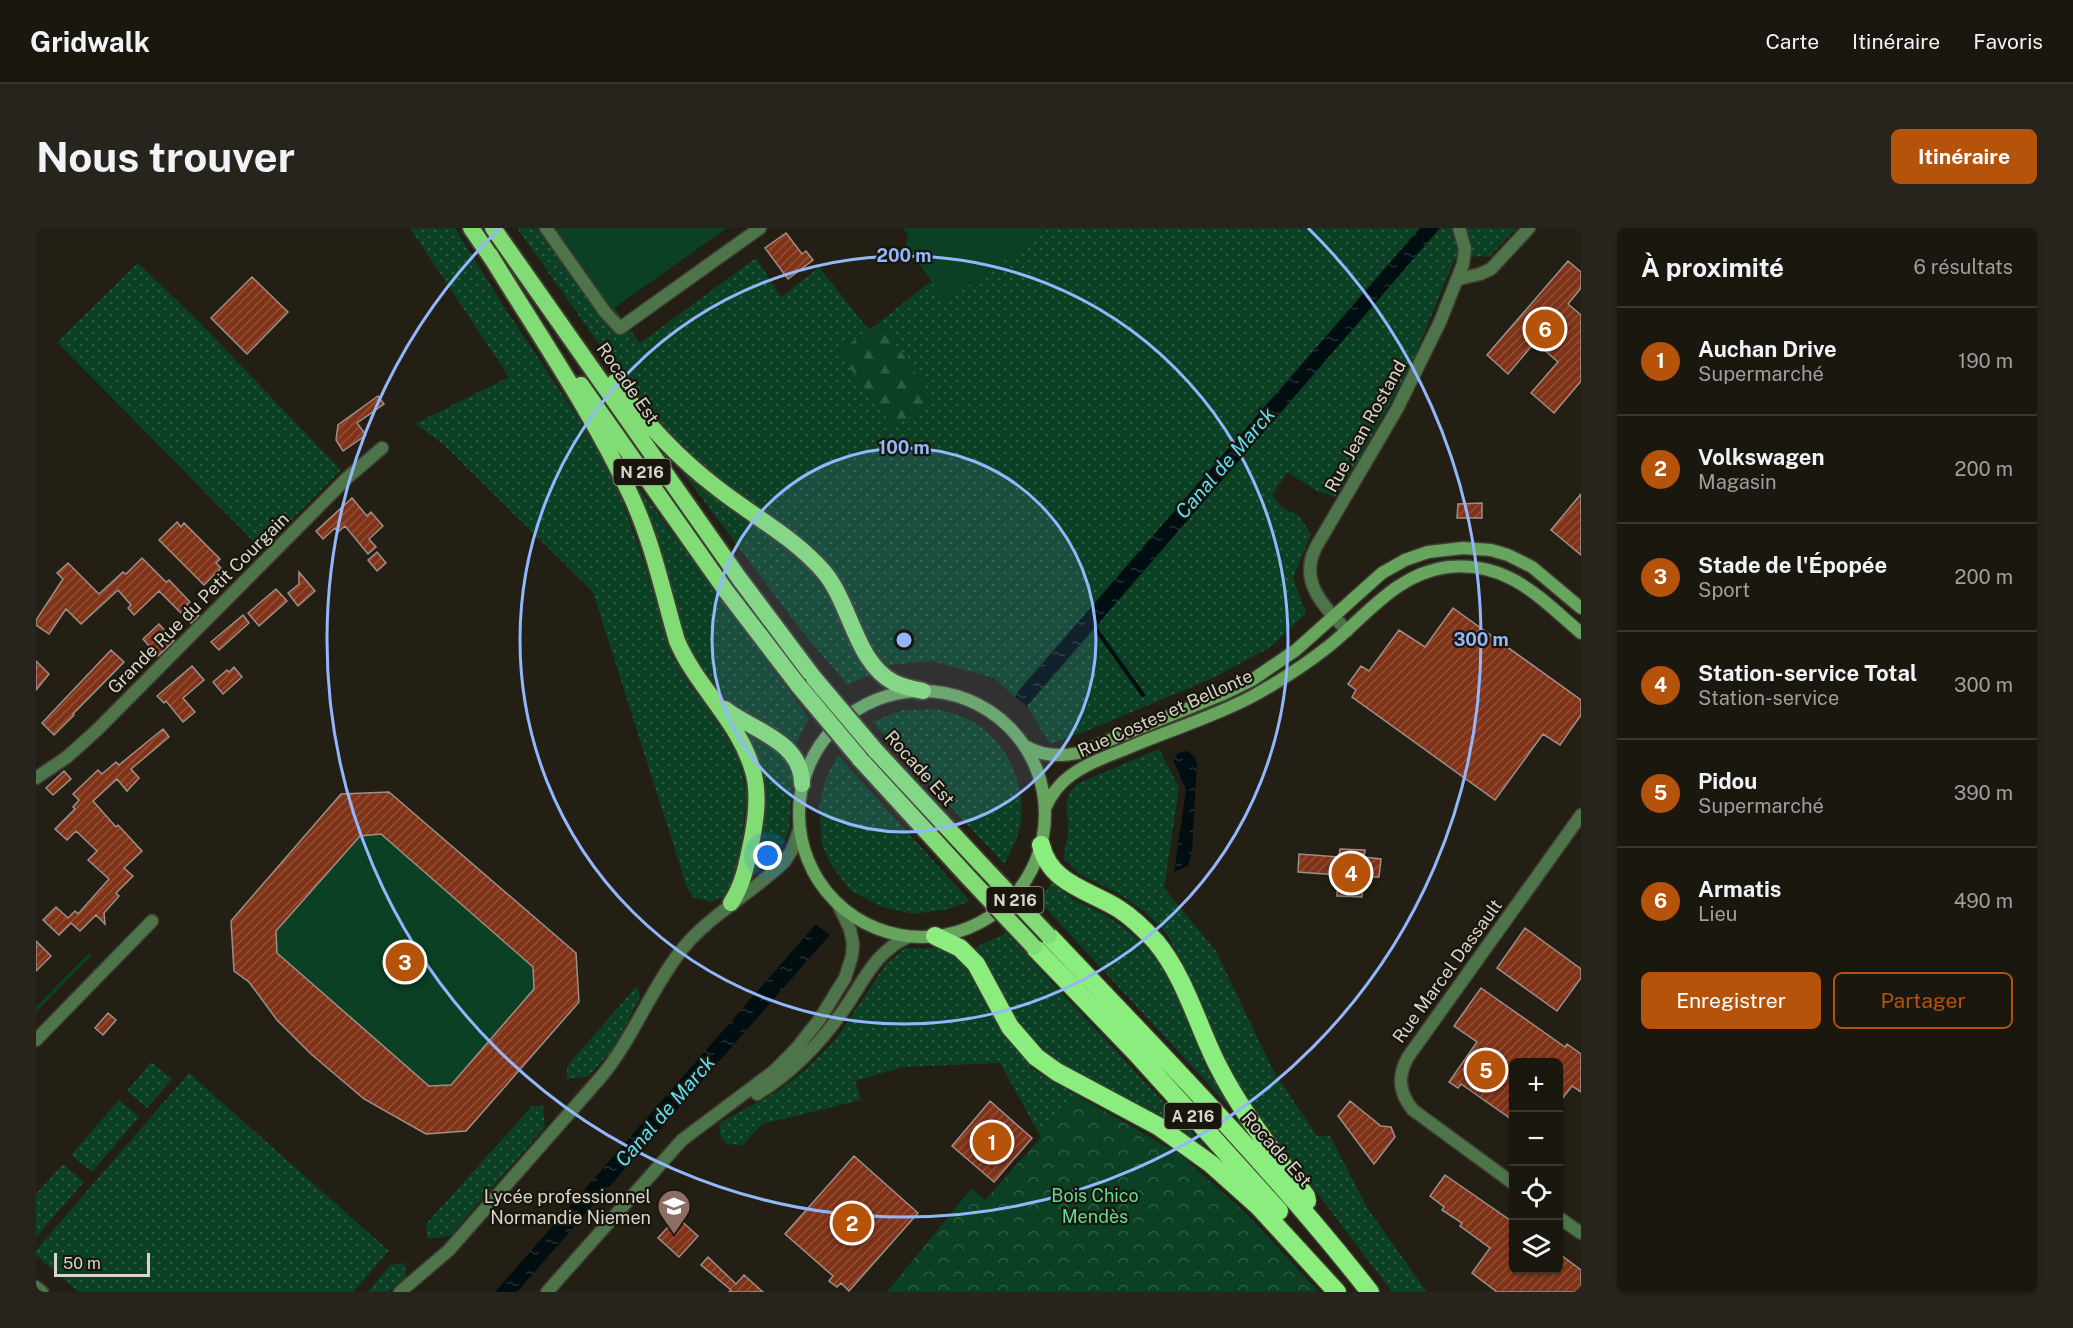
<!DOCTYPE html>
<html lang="fr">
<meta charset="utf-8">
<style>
body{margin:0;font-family:"Public Sans",sans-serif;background:#27241d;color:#f1f3f6}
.controls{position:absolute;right:18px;bottom:18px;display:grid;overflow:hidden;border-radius:9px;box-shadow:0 2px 4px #0004}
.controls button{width:54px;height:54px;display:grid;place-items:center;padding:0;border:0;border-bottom:2px solid #38362f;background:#1a170f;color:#f1f3f6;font:30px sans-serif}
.scale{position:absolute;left:18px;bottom:15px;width:96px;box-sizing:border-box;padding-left:6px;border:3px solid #d8d5ce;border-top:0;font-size:16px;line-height:21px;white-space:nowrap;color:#d8d5ce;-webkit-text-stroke:4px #19160b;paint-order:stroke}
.you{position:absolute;left:732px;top:628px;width:21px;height:21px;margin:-15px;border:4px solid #fff;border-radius:50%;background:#1a73e8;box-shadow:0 0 0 9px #1a73e833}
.badge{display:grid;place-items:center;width:39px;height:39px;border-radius:50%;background:#b45309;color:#fff;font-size:20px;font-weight:700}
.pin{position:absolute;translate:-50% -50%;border:3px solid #fff;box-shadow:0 2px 6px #0006}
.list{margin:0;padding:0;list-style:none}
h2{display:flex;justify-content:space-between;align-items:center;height:78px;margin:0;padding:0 24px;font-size:26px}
h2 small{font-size:20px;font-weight:400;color:#9f9f9e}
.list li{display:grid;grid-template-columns:39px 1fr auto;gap:18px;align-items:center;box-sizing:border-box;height:108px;padding:0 24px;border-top:2px solid #38362f}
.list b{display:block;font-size:22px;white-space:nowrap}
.list p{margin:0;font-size:20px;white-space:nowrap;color:#9f9f9e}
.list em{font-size:20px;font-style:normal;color:#9f9f9e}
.actions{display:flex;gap:12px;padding:18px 24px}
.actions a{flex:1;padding:14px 0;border:2px solid #b45309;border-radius:9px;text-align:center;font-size:21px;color:#b45309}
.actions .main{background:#b45309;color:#fff}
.icon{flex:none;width:33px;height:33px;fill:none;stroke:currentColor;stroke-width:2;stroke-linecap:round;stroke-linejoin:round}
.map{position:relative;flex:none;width:1545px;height:1064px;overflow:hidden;border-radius:9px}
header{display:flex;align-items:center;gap:36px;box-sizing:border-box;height:84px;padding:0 30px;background:#1a170f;border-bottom:2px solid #38362f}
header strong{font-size:28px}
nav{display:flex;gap:33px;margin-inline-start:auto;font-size:21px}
.intro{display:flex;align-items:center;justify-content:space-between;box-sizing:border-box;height:144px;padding:0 36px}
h1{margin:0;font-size:42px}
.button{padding:15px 27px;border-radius:9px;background:#b45309;color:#fff;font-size:21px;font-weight:700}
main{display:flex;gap:36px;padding:0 36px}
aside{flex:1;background:#1a170f;border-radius:9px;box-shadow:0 2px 4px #0004}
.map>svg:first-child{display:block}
.grass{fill:url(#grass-dots)}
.forest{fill:url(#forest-firs)}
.park{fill:url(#park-crowns)}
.pitch{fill:#0b4025}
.water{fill:url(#water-ripples)}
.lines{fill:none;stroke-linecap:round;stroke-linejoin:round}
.stream{stroke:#010e11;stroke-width:4}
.building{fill:url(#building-hatch);stroke:#9e8f8a;stroke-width:1.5;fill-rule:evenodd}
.minor-casing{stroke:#403c32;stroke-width:15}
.tertiary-casing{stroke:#403c32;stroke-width:15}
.secondary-casing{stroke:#403c32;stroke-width:15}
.trunk-casing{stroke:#403c32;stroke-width:20}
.motorway-casing{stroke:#403c32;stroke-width:21}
.minor{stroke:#4e7449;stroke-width:12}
.tertiary{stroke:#4e7449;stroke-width:12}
.secondary{stroke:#67a55e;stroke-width:12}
.trunk{stroke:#82dc76;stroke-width:16}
.motorway{stroke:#8aed7d;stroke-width:18}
.trunk-bridge-casing{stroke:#403c32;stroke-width:20;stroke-linecap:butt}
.trunk-bridge{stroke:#82dc76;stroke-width:16}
.ring{fill:none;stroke:#93b7fd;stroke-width:3}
.labels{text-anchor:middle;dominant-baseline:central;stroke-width:4.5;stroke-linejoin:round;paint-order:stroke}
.shield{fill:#19160b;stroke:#9f9c94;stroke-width:1.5}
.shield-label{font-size:16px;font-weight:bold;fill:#d8d5ce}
.street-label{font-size:18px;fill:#d8d5ce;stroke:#19160b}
.park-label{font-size:18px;fill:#62db97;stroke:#19160b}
.poi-label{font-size:18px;fill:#d8d5ce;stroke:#19160b;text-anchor:end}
.water-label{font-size:20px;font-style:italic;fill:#5edff5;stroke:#19160b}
.centre{fill:#93b7fd;stroke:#19160b;stroke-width:3}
.ring-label{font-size:18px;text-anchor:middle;font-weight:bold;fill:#93b7fd;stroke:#19160b;stroke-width:4.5;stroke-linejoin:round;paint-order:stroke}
</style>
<header>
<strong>Gridwalk</strong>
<nav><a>Carte</a><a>Itinéraire</a><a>Favoris</a></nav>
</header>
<div class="intro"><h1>Nous trouver</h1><a class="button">Itinéraire</a></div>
<main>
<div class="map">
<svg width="1545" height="1064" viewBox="0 0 1545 1064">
<defs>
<pattern id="grass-dots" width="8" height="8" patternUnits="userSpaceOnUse" patternTransform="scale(1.5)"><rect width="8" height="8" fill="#0b4025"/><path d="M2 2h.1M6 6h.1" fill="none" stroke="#2e5b43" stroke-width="1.8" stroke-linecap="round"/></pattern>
<pattern id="forest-firs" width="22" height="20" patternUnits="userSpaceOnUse" patternTransform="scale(1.5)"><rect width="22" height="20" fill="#0b4025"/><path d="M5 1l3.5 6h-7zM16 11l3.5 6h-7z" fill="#2e5b43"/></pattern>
<pattern id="park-crowns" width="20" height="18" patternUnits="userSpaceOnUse" patternTransform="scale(1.5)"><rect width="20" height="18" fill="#0b4025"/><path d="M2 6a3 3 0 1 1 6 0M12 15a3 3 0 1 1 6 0" fill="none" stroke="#2e5b43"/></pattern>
<pattern id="water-ripples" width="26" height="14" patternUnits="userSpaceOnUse" patternTransform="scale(1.5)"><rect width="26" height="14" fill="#010e11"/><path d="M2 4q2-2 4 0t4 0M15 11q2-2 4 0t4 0" fill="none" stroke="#253032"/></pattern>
<pattern id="building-hatch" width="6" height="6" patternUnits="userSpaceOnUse" patternTransform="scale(1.5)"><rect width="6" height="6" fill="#813318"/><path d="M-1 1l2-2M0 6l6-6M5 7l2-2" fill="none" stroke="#925038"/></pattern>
</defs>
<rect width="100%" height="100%" fill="#231f14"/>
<path class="grass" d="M374,0H419L467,77L547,197L581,259L608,334L636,428L655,459L678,489L703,530L711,567L704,622L696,656L690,667L677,674L658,670L651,660L557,364L406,215L379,196L473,149Z
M481,0H516L572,79L578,80L604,115L720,30L745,69L783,39L833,102L802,124L898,171L844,94L895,53L910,73L1014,0H1384L978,468L958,450L895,433L854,437L812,457L767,405L632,225V202L589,153Z
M1404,0H1481L1453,29L1443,28L1418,32L1376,136L1319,239L1299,269L1281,263L1252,244L1236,267L1247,280L1263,288L1275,306L1257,350L1270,385L1235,419L1177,450L1048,504L1014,516L991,478Z
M102,35L165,96L305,242L226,322L21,114Z
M586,237L773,490L760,517L697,482L673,457L653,430Z
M901,481C911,484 922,486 932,491C972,510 995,564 982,606C979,616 973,626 968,636L836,494L867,482Z
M704,503L716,506L751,528L757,547L753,604L739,630L717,648L727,562Z
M1123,521L1143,560L1128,660L1180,723L1237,842L1281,908H1294L1332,981L1391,1064H1356L1213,875L1189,832L1145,731L1129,704L1108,683L1082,665L1043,646L1027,630C1029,621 1032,611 1032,601C1032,582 1025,572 1041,556Z
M802,527L934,673L912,681L877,686L846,679L814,662L795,637L786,616L783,579L789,552Z
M1016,654L1038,672L1067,686L1089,700L1114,723L1132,745L1158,807L1197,883L1004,674Z
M970,705L1178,928L999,821L983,803L936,721Z
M869,720H907L930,734L968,803L996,841L1042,868L1005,909L964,835L867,839L819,853L825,872L726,896L707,917L690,916L684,907L683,895L742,863L770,841L800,811L850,736Z
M53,725L55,728L0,784V779Z
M601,758L604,769L580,817L553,848L531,851V838Z
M115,834L136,851L111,880L91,863Z
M153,845L353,1023L317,1064H42L0,1027V1022Z
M83,872L103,889L56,944L35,927Z
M496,878H507L509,899L414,1008L391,1011L390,996Z
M27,936L48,954L0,1009V966Z
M369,1035L370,1050L352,1064H332L354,1037Z"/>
<path class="forest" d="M844,94L898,171L858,200L802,124Z"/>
<path class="park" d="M1042,868L1142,925L1209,984L1283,1064H851L935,961L949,972Z"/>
<path class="pitch" d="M516,0H691L578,80L572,79Z
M867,0H1014L910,73L870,18L872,7Z
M353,564L540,725L543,774L430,903L390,906L363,889L275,826L241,792L213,754L198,743L195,693L305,566Z"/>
<path class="water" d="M1384,0H1404L991,478L978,468Z
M1151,523L1159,529L1161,536L1156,624L1152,638L1138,644L1150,562L1137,531L1142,525Z
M780,696L794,707L481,1064H459Z"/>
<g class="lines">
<path class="stream" d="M1057,397L1107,467"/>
</g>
<path class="building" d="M750,5L766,26L770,23L777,32L752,51L729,20Z
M1532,33L1545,44V60L1532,76L1545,87V153L1518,185L1495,165L1522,134L1499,114L1472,146L1451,127Z
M216,49L252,84L211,126L175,90Z
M342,168L348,176L321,195L330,207L307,223L300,212L302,197Z
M1545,266V327L1515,302Z
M316,270L331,288L335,284L347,298L333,311L340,319L332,326L309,298L302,304L299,300L287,311L280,303Z
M1446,275V290H1421L1422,276Z
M141,294L145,299L148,295L184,331L180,335L185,340L168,357L123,312Z
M341,324L350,335L341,343L332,332Z
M106,330L130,354L133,352L154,374L151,376L163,388L155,395L123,363L98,387L92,380L95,377L82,362L45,396L30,381L13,406L0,397V392L27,351L21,345L32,335L63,366L87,344L90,346Z
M263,344L279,363L262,378L252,365L263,356Z
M240,361L251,373L223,398L212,385Z
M1417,380L1545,472V487L1524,517L1507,506L1459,572L1316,469L1320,462L1312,456L1325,438L1333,443L1363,402L1389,419Z
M207,387L213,395L183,422L175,414Z
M123,396L138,413L122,428L107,411Z
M75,422L88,434L37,486L38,487L18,507L6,495Z
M0,433L13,446L0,462Z
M156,438L168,452L147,470L159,484L147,494L130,473L128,475L121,468Z
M198,439L206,449L187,466L177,454L191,442L193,444Z
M127,501L133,509L95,541L103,550L91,563L81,551L57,573L80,599L82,597L106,623L88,640L97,648L80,665L83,668L68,685L69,696L60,687L44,703L35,695L23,707L7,692L20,679L32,690L39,683L42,686L73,651L52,632L61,623L40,603L31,612L19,601L39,581L37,579L43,572L37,566L62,542L66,546L80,534L83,537Z
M28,543L35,551L17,567L10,560Z
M353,564L540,725L543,774L430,903L390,906L328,871L275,826L241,792L213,754L198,743L195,693L305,566ZM345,606L497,739L498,761L415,857L393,858L241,725L240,703L324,608Z
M1304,621L1329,622L1328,629L1345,631L1343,649H1327L1326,669L1301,668L1302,647L1262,644L1263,626L1303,629Z
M1489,700L1545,741V750L1521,783L1461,740Z
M0,713L15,728L0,743Z
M1445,760L1529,819L1531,816L1545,826V864L1536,858L1522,876V834H1478V893L1425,856L1422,860L1413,854L1441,814L1418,798Z
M72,785L80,792L67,807L59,800Z
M954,873L996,910L958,954L916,918Z
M1314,873L1345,898L1355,899L1359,909L1338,936L1302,888Z
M818,928L882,985L813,1063L805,1055L801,1059L793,1053L797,1048L749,1006Z
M1409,947L1478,995V1041H1522V1025L1545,1042V1064H1461L1436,1045L1454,1020L1424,998L1426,995L1406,982L1408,979L1394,968Z
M641,989L662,1008L643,1029L622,1010Z
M672,1029L700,1056L708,1047L727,1064H693L695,1062L665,1037Z"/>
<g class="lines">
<defs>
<path id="minor" d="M510,0L569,84L584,100L724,0
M1423,51L1444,46L1455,41L1493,0
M1311,403C1288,378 1262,354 1280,319L1361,181L1404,94L1427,36L1429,21L1423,0
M0,550L31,529L61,502L311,250L346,220
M0,812L116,693
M1478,956L1377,882C1363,865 1361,849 1372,829L1545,587
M1522,989L1545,1005
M0,1059L6,1064"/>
<path id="tertiary" d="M721,866C756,845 786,813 809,780C829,751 839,724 872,709
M364,1064L413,1022L565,849C598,809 615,760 647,720C676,685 717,665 749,633L756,622L763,602
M511,1064L646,912L738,843L760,821L783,792L809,750L816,728L817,716L814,701L802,676"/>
<path id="secondary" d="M763 586a123 123 0 1 1 246 0a123 123 0 1 1-246 0Z
M989,518C1006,528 1023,529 1042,525L1185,467L1216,452L1260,422L1346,345L1369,332L1392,324L1427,320L1455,322L1472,327L1496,339L1545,380
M1009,580C1015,567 1023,556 1034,548C1050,536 1069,529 1087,522C1130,503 1176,490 1217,468C1244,453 1269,437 1293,418C1330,388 1361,345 1412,339C1472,333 1503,369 1545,405"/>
<path id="trunk" d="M435,0L459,35
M457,0L703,350L778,450
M454,27C502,106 557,185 596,270C617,316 627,365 641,413C661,460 706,496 718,547C723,568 720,590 716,611C711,634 708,655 695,675
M579,154C608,193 642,230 680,259C715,287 758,309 788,344C815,376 819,433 857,454C866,459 877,461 887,463
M545,157L690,363L762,457
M689,481C717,503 766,513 766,556
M839,522L945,636
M824,531L933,650"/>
<path id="motorway" d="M1005,617C1014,656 1053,662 1083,681C1097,690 1109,702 1120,714C1149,749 1161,796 1181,836C1205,884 1238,925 1270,968L1271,973
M899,708L924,720L940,736L974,799L1000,829L1021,844L1122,898L1175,936L1222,978L1301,1064
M1013,708C1123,824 1235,938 1334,1064
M998,719L1100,825L1243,983"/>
</defs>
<use href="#minor" class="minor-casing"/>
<use href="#tertiary" class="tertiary-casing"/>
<use href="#secondary" class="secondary-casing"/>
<use href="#trunk" class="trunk-casing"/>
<use href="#motorway" class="motorway-casing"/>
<use href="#minor" class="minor"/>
<use href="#tertiary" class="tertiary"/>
<use href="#secondary" class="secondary"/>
<use href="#trunk" class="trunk"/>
<use href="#motorway" class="motorway"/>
<defs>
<path id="trunk-bridge" d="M778,450L839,522
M762,457L824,531
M945,636L1013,708
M933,650L998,719"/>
</defs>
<use href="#trunk-bridge" class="trunk-bridge-casing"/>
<use href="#trunk-bridge" class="trunk-bridge"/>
</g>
<circle cx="868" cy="412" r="192" fill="#93b7fd" fill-opacity=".12"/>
<g class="ring">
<circle cx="868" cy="412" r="192"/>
<circle cx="868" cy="412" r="384"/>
<path d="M1272 0A577 577 0 1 1 464 0"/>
</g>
<defs>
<symbol id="school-pin" viewBox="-11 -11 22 30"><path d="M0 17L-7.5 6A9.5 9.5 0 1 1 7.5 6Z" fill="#8d6e63" stroke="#19160b"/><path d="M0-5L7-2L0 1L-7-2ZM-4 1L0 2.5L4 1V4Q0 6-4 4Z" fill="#fff"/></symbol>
</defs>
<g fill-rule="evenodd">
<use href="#school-pin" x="619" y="959" width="38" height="52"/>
</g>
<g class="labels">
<g class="shield">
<rect x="577.5" y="231" width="57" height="26" rx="4.5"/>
<rect x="950.5" y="659" width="57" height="26" rx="4.5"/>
<rect x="1128.5" y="875" width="57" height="26" rx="4.5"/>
</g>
<g class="shield-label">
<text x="606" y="244">N 216</text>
<text x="979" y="672">N 216</text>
<text x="1157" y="888">A 216</text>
</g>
<g class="street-label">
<text transform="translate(592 155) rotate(55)">Rocade Est</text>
<text transform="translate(1329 198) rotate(-61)">Rue Jean Rostand</text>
<text transform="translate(162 375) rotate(-45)">Grande Rue du Petit Courgain</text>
<text transform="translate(1129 485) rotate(-24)">Rue Costes et Bellonte</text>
<text transform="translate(884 540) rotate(48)">Rocade Est</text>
<text transform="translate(1411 743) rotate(-54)">Rue Marcel Dassault</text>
<text transform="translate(1241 921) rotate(48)">Rocade Est</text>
</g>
<g class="park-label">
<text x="1059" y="967">Bois Chico<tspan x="1059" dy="21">Mendès</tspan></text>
</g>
<g class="poi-label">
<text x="615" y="968">Lycée professionnel<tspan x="615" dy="21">Normandie Niemen</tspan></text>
</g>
<g class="water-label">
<text transform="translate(1189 235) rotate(-49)">Canal de Marck</text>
<text transform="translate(629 883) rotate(-49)">Canal de Marck</text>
</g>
</g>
<circle cx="868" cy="412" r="9" class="centre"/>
<g class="ring-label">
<text x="868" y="34">200 m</text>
<text x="868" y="226">100 m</text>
<text x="1445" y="418">300 m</text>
</g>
</svg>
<div class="controls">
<button>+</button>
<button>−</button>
<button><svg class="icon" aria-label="locate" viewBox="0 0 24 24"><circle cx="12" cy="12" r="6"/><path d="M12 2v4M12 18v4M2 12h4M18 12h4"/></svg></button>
<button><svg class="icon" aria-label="layers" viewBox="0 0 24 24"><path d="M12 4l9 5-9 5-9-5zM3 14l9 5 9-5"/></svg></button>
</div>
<div class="scale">50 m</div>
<div class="you"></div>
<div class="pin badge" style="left:956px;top:914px">1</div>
<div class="pin badge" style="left:816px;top:995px">2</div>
<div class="pin badge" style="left:369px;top:734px">3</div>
<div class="pin badge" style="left:1315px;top:645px">4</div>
<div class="pin badge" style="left:1450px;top:842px">5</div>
<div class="pin badge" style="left:1509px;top:101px">6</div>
</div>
<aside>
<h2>À proximité<small>6 résultats</small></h2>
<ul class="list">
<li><span class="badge">1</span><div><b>Auchan Drive</b><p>Supermarché</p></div><em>190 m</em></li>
<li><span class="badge">2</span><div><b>Volkswagen</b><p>Magasin</p></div><em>200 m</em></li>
<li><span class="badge">3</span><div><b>Stade de l'Épopée</b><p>Sport</p></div><em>200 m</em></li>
<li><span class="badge">4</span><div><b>Station-service Total</b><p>Station-service</p></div><em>300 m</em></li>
<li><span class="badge">5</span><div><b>Pidou</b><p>Supermarché</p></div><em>390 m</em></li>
<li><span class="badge">6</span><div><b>Armatis</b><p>Lieu</p></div><em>490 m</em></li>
</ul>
<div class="actions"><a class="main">Enregistrer</a><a>Partager</a></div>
</aside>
</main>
